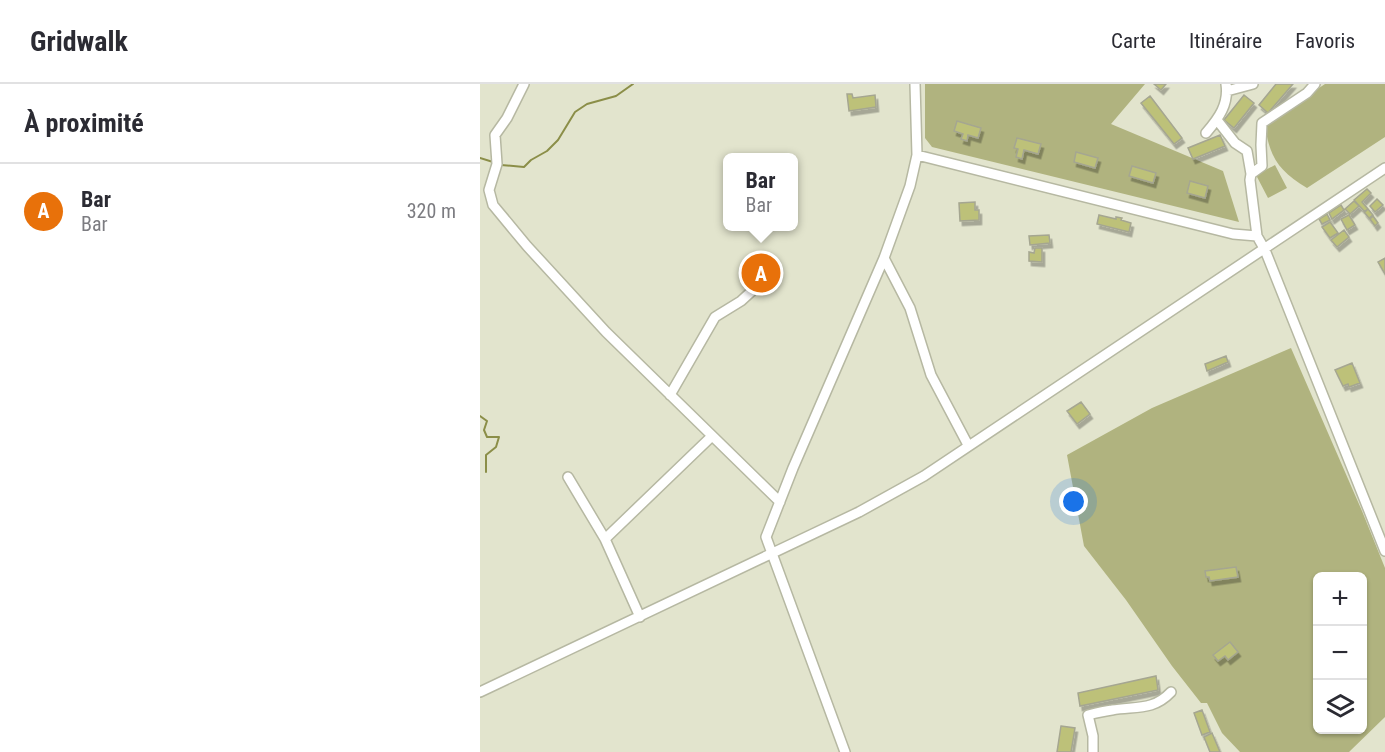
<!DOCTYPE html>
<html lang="fr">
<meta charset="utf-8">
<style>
body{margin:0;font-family:"Roboto Condensed",sans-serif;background:#f7f7f7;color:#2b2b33}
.controls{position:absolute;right:18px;bottom:18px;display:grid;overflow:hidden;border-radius:9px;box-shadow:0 2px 4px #0004}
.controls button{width:54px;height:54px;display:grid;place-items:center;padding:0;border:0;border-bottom:2px solid #e1e1e2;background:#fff;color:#2b2b33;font:30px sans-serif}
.you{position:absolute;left:594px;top:418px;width:21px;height:21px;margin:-15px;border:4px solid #fff;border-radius:50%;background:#1a73e8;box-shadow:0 0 0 9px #1a73e833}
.badge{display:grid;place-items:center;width:39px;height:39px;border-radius:50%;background:#1a73e8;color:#fff;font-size:20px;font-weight:700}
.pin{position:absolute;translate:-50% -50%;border:3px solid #fff;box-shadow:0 2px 6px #0006}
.popup{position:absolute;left:243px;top:69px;width:75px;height:78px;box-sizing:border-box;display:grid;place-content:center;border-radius:9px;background:#fff;filter:drop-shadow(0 2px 4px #0005);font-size:20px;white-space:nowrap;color:#7c7c81}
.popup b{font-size:22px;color:#2b2b33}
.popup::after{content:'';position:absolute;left:50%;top:100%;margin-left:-12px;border:12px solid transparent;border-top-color:#fff}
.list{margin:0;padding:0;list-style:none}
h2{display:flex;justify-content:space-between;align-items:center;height:78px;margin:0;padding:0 24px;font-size:26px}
h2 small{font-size:20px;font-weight:400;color:#7c7c81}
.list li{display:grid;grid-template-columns:39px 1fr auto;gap:18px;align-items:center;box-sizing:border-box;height:96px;padding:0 24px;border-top:2px solid #e1e1e2}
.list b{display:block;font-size:22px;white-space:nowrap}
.list p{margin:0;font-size:20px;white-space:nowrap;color:#7c7c81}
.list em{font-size:20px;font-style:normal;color:#7c7c81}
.icon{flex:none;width:33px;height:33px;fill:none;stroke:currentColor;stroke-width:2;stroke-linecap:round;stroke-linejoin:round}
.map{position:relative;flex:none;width:905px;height:668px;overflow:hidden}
header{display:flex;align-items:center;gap:36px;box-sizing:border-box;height:84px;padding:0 30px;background:#fff;border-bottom:2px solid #e1e1e2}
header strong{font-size:28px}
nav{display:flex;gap:33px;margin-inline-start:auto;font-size:21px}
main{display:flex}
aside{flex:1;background:#fff}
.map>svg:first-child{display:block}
.green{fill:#b0b37f;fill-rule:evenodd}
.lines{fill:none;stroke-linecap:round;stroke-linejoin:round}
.stream{stroke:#8b8e48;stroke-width:2}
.building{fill:#bdc179;stroke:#a5a691;stroke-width:1.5;filter:url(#shadow)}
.minor-casing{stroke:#b6b8a2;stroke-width:12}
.minor{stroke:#fff;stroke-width:9}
</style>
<header>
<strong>Gridwalk</strong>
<nav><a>Carte</a><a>Itinéraire</a><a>Favoris</a></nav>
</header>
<main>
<aside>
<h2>À proximité<small></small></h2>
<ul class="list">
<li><span class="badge" style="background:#e8710a">A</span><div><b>Bar</b><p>Bar</p></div><em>320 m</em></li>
</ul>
</aside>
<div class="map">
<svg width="905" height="668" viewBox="0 0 905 668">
<defs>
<filter id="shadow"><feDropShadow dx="2.5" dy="4.5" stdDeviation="0" flood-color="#0004"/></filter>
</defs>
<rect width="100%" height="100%" fill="#e2e4cd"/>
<path class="green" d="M445,0H665L631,40L743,87L759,138L452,63L445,54Z
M845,0H905V53L827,104C799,87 789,73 785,40Z
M795,81L807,104L788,114L776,91Z
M811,264L882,427L905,484V633L869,668H760L742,649L727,619H721L692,582L646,516L604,462L587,371L672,324ZM838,492H882V646H838Z"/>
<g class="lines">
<path class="stream" d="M0,74L13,78
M21,81L44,83L51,76L67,67L78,56L95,28L107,20L136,12L153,0
M0,332L7,337L4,346L7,353H19L16,363L6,371V388"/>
</g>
<path class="building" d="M674,0H686L681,6Z
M796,0H813L788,29L779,21Z
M367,10H372L373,14L395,11L396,23L369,27Z
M764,11L774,19L754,44L744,36Z
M670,12L702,54L694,60L661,19Z
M477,37L501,44L498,54L488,51L487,57L481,55L483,50L474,47Z
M740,51L745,62L713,75L708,64Z
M537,54L561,60L558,70L544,66L542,75L536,73L538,65L534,64Z
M596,68L618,74L615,84L594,78Z
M652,82L676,89L673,99L649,92Z
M710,97L728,102L725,114L707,109Z
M887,105L891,109L882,118L888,125L885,128L874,116Z
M897,115L903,121L895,128L890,122Z
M874,117L879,122L870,130L865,125Z
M495,118V126H499V136L480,137L479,119Z
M861,121L864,126L852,135L849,129Z
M888,125L893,131L889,134L884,128Z
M847,130L850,136L842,140L839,135Z
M619,131L636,135V133L642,134L641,136L651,139L649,148L617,140Z
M869,131L875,141L867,146L861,135Z
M893,132L898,139L895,142L890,135Z
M850,138L858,149L850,154L842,143Z
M864,146L869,153L857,163L851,156Z
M569,151L570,159L550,161L549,152Z
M555,164H562V178L549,177V168L554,169Z
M905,174V190L898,178Z
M746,272L748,278L727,287L725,280Z
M872,279L880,299L869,303L868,300L863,302L855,286Z
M601,318L610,330L597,340L587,327Z
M756,483L758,493L730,497L729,493H726L725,487Z
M750,558L758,568L748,576L745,572L738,577L733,571Z
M676,592L678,606L600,622L598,609Z
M722,626L730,648L722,651L714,629Z
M581,642L595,644L591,668H577Z
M732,649L740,668H730L724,653Z"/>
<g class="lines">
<defs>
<path id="minor" d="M44,0L27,34L15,51L17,80L9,106L13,121L47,162L126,248L300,418
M747,7L773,0
M737,36L755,59L767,67L771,90
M726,49C739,34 749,20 746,0
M437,71L753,150L777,152L785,166L905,467
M777,152L770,96L771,90L782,82L781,61L782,39L827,9L835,0
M404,174L430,224L451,291L488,361
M190,311L235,233L261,217L273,206
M88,393L125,455L160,533
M125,455L232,352
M0,608L379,428L444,392L905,84
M365,668L286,453L313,384L404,174L430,102L437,71L435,0
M613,668V652L608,631C616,629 624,627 632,626C656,622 673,627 691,608"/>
</defs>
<use href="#minor" class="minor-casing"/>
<use href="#minor" class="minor"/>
</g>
</svg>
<div class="controls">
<button>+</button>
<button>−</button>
<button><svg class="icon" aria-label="layers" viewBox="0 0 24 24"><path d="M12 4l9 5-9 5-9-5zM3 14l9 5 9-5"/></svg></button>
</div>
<div class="you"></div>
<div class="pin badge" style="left:281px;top:189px;background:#e8710a">A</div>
<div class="popup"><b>Bar</b>Bar</div>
</div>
</main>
